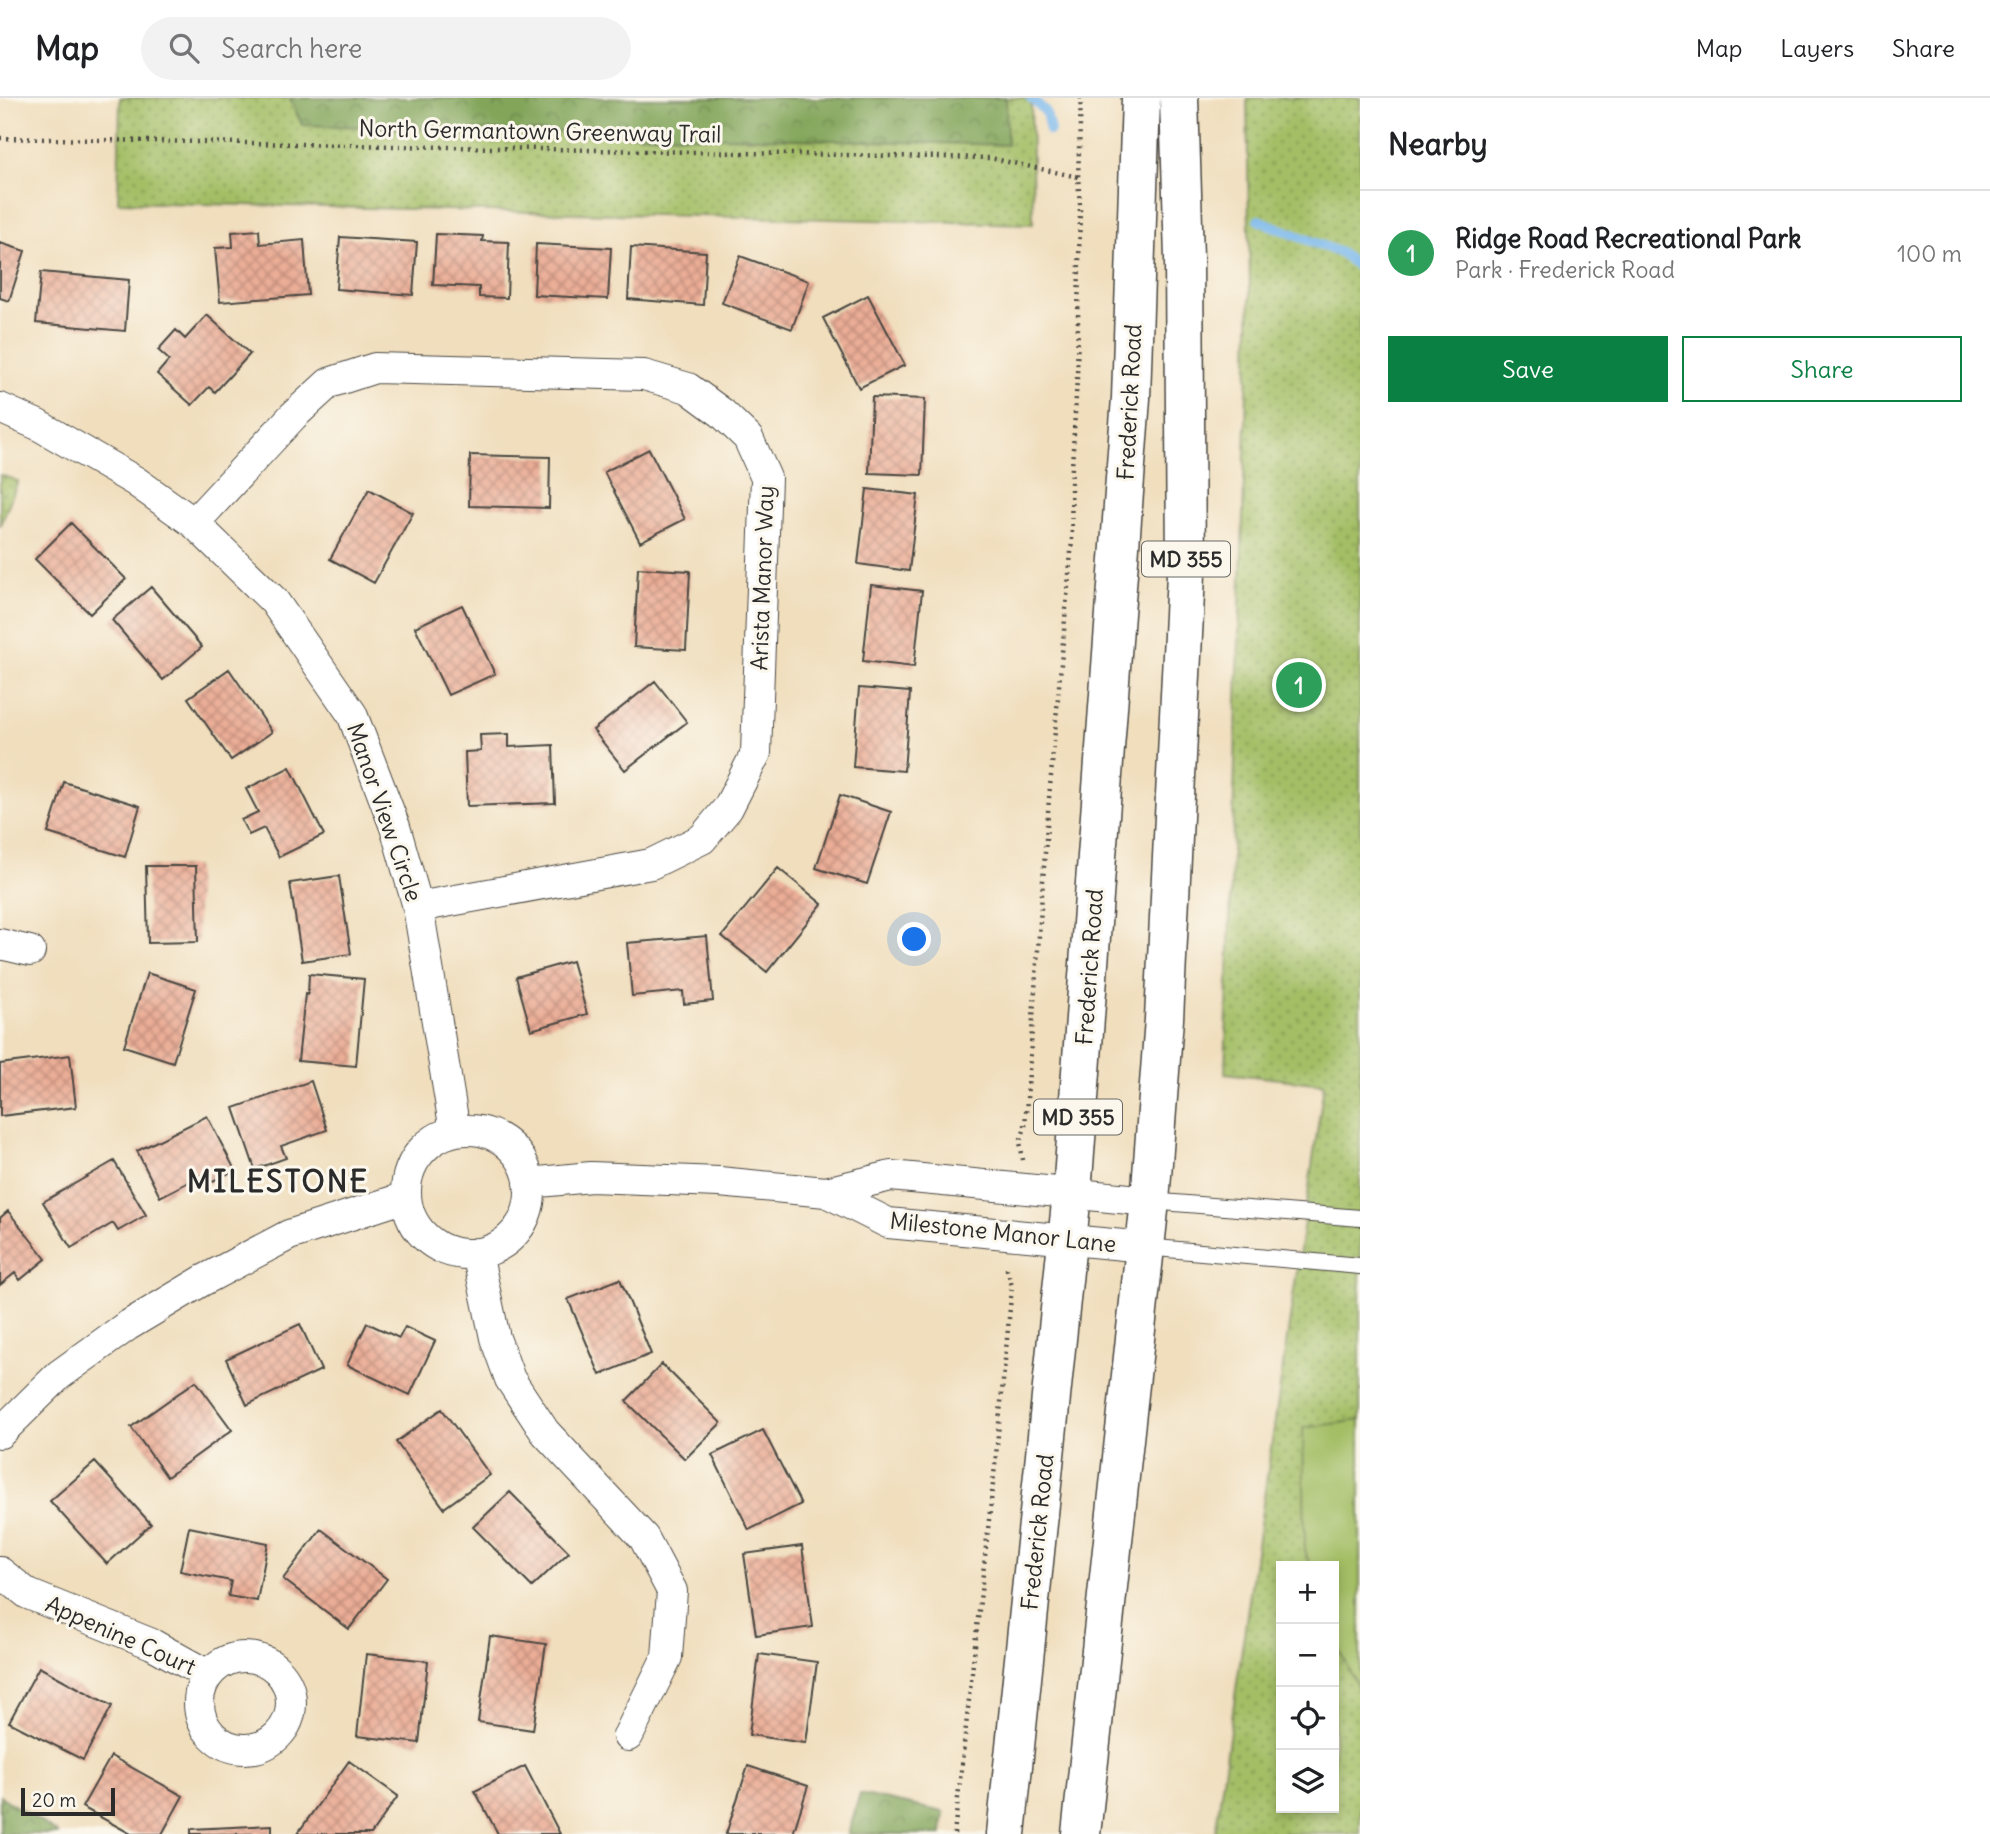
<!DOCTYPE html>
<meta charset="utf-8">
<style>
body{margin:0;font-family:Delius,sans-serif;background:#f2f2f2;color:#202124}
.controls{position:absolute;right:21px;bottom:21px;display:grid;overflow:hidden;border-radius:0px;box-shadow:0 4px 10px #0003}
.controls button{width:63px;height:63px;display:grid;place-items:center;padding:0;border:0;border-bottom:2px solid #e0e0e0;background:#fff;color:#202124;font:35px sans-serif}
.scale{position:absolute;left:21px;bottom:18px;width:94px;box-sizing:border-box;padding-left:7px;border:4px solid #2b2b2b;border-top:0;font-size:19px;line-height:24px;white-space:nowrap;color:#2b2b2b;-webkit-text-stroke:5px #fbf7ec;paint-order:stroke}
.you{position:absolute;left:915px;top:842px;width:24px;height:24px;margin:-18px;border:5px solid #fff;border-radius:50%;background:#1a73e8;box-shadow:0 0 0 10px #1a73e833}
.badge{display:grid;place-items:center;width:46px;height:46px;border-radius:50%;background:#0b8043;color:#fff;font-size:23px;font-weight:700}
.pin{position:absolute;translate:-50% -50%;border:4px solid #fff;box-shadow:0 2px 7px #0006}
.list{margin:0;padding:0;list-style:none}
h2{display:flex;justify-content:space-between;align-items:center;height:91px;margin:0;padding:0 28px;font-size:30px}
h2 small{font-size:23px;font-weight:400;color:#757577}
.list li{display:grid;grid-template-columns:46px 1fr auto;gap:21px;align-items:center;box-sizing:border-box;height:126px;padding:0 28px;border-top:2px solid #e0e0e0}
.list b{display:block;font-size:26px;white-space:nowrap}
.list p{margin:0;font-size:23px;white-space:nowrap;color:#757577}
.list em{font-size:23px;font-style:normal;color:#757577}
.actions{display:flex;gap:14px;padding:21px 28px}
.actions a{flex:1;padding:16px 0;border:2px solid #0b8043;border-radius:0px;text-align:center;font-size:24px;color:#0b8043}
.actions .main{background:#0b8043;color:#fff}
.icon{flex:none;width:38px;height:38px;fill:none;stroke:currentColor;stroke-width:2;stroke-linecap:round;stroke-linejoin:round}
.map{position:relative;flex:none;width:1360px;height:1736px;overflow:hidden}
header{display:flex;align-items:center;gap:42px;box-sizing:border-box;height:98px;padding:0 35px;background:#fff;border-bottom:2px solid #e0e0e0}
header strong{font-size:33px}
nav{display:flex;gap:38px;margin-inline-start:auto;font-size:24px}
.search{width:490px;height:63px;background:#f2f2f2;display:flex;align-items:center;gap:18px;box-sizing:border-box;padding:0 24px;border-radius:38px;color:#757577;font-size:26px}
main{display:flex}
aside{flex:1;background:#fff}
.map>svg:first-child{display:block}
.green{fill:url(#green-dots);stroke:#677448;stroke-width:2;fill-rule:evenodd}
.forest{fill:url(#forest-crowns);stroke:#566842;stroke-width:2}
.pitch{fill:#a3be65;stroke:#677448;stroke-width:2}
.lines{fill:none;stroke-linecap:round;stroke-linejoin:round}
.stream{stroke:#78b7ec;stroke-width:10}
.building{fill:url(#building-cross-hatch)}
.service-casing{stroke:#494641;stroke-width:18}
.minor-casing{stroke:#494641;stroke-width:32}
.primary-casing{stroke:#494641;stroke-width:41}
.path{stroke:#494641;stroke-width:4.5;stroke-dasharray:2 5;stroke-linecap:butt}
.service{stroke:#fff;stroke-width:16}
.minor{stroke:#fff;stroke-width:30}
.primary{stroke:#fff;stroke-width:38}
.labels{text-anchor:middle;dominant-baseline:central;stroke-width:6;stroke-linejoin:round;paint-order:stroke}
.shield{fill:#fbf7ec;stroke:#696865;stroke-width:2}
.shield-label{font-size:21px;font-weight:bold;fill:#2b2b2b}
.street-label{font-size:23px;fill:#2b2b2b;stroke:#fbf7ec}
.district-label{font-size:30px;font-weight:bold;letter-spacing:2px;fill:#2b2b2b;stroke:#fbf7ec}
</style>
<header>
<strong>Map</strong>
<div class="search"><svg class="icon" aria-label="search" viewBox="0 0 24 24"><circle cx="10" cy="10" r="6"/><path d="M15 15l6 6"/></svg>Search here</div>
<nav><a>Map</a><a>Layers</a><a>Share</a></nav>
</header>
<main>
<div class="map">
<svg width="1360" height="1736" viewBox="0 0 1360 1736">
<defs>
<pattern id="green-dots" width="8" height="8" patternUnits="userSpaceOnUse" patternTransform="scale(1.75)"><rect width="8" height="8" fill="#a3be65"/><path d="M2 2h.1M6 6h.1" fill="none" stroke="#859b53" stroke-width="1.8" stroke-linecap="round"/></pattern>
<pattern id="forest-crowns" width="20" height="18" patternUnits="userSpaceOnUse" patternTransform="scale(1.75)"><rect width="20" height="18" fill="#82a55a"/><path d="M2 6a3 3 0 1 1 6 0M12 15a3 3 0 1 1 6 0" fill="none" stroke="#6b874b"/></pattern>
<pattern id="building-cross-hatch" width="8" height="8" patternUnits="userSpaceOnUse" patternTransform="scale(1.75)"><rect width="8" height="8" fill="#ebad96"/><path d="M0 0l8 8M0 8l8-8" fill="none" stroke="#bf8d7b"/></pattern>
</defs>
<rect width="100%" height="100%" fill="#fbf7ec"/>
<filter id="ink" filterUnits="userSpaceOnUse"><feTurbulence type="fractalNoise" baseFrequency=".0143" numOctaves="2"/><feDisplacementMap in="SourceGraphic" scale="14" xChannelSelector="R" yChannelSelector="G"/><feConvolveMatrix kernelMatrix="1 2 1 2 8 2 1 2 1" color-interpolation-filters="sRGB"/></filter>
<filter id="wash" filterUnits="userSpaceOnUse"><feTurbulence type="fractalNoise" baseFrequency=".00686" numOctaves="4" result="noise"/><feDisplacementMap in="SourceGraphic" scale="28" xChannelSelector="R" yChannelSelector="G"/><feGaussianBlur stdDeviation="1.57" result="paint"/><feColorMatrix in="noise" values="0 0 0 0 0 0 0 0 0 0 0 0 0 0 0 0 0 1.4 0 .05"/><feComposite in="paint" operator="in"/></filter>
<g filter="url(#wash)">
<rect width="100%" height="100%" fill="#f0debd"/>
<path class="green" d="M120,0H1031L1033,126L118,104Z
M1247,0H1360V1736H1215L1324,986L1225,975L1250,199ZM1281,1468H1334V1710H1281Z
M0,377L18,383L0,428Z"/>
<path class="forest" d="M290,0H1006L1007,47L302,27Z
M860,1696L944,1714L942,1736H848Z
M0,1698L56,1734L58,1736H0Z"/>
<path class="pitch" d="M1360,1322V1594L1334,1542V1468H1310L1305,1452L1303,1330Z"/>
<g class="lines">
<path class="stream" d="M1031,0L1046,14L1050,33
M1258,122L1343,156L1360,171"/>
</g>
<g id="blocks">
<path class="building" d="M259,132L260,146L304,142L308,197L220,204L215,150L233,149L232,134Z
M436,136L483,138L482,143L509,144L507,200L479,199V189L433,187Z
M340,139L417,144L413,197L336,191Z
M0,145L25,153L9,203L0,200Z
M536,146L611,150L608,201L534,197Z
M631,149L706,154L703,207L628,201Z
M740,158L809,183L792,231L722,205Z
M41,174L129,182L125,233L36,225Z
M868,197L905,267L859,290L823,220Z
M207,217L250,256L215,294L209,289L192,307L157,276L169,262L158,252L176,232L185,241Z
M872,299L925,301L922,377L869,375Z
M649,351L685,421L640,444L604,374Z
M470,357L550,359L549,410L469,408Z
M369,391L413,415L374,485L330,461Z
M867,391L918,397L909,473L858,466Z
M71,425L126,481L90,516L35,461Z
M638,470L690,473L686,552L634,549Z
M871,487L922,493L914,569L863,563Z
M151,489L202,549L163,582L112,522Z
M462,507L495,576L448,597L415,529Z
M229,571L272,634L231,662L188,600Z
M655,583L687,624L625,672L593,632Z
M859,590L910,594L904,673L853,669Z
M509,636V649L553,647L555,705L467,708L465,654L481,653L480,637Z
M290,669L324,737L279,759L264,730L249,737L241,722L258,714L246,691Z
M64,684L140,708L125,759L48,735Z
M840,697L891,714L867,786L816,770Z
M146,768H196L198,844L148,845Z
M778,770L822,806L767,874L722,838Z
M339,778L351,856L302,863L290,785Z
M707,838L713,903L684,906L683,893L632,898L627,845Z
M572,863L587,916L531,932L516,879Z
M147,875L196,891L173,964L124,948Z
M309,876L364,881L356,968L298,963L305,896L308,897Z
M70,957L76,1009L0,1018V966Z
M311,983L327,1032L281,1048L286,1060L255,1071L234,1010Z
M207,1018L235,1072L207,1086L202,1077L160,1099L137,1053Z
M114,1063L146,1117L118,1133L113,1125L71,1150L43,1104Z
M8,1113L46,1161L20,1182L15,1175L0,1187V1120Z
M620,1181L651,1256L600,1277L568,1201Z
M367,1225L399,1240L405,1229L435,1243L410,1297L347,1267Z
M300,1226L321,1272L247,1307L226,1261Z
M662,1266L721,1325L685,1361L626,1303Z
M196,1283L232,1332L167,1379L131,1329Z
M442,1311L490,1377L444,1410L396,1344Z
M763,1332L801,1406L749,1432L712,1357Z
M95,1364L151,1426L107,1466L50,1403Z
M510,1394L569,1454L532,1489L473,1429Z
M189,1429L268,1445L257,1503L228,1498L231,1483L180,1473Z
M321,1431L387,1481L349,1531L283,1481Z
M802,1448L813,1529L756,1537L744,1456Z
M490,1538L546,1546L533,1632L478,1624Z
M366,1556L428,1563L419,1645L357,1638Z
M759,1556L817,1564L806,1645L749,1637Z
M39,1569L112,1608L83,1662L9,1624Z
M111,1658L183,1698L162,1736H131L82,1709Z
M349,1663L398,1698L371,1736H300L298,1735Z
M525,1668L560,1736H498L475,1693Z
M748,1668L808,1688L793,1736H726Z
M272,1727V1736H191V1731Z"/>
</g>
</g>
<g filter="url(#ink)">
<use href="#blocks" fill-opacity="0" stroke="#494641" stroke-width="2"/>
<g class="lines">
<defs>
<path id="service" d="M1150,1103L1360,1120
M1145,1149L1360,1168"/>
<path id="minor" d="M0,310L38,327L135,383L194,425L274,503L352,616L395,729L418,809L455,1033
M194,425L293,318L329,285L375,270L644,277L688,290L722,315L748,340L766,380L756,655L728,710L702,741L651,766L418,809
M0,846L30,853
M406 1094a62 62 0 1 1 124 0a62 62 0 1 1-124 0Z
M529,1085L591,1079L719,1084L826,1094L891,1078L1150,1103
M826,1094L888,1125L1145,1149
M477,1155L495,1240L510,1281L545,1334L644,1440L672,1493L667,1559L628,1638
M0,1335L59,1277L127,1228L202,1183L289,1137L406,1099
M0,1474L28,1496L152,1546L208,1577
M199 1605a46 46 0 1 1 92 0a46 46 0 1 1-92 0Z"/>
<path id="primary" d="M1006,1736L1072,1095L1131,300L1141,0
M1081,1736L1150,1103L1164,921L1186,476L1184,160L1179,0"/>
</defs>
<use href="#service" class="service-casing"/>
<use href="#minor" class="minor-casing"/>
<use href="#primary" class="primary-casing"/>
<path class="path" d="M0,40L990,60L1078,79
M1023,1062L1020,1044L1025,1029L1049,700L1072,443L1071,387L1077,280L1080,108L1078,79L1081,0
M954,1736L995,1368L1012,1188L1007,1171L1009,1167"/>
<use href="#service" class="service"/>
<use href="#minor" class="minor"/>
<use href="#primary" class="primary"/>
</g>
</g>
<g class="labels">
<g class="shield">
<rect x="1142" y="443.5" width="88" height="35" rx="5"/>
<rect x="1034" y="1001.5" width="88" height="35" rx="5"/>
</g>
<g class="shield-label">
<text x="1186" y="461">MD 355</text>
<text x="1078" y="1019">MD 355</text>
</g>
<g class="street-label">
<text transform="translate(540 33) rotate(1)">North Germantown Greenway Trail</text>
<text transform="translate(1129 304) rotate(-87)">Frederick Road</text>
<text transform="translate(762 480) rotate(-88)">Arista Manor Way</text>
<text transform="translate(385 714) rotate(71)">Manor View Circle</text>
<text transform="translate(1089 869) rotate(-86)">Frederick Road</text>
<text transform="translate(1003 1134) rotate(6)">Milestone Manor Lane</text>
<text transform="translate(1037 1434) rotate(-84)">Frederick Road</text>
<text transform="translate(121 1537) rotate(24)">Appenine Court</text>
</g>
<g class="district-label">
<text x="278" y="1083">MILESTONE</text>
</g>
</g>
</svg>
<div class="controls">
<button>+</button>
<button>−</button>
<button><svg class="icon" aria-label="locate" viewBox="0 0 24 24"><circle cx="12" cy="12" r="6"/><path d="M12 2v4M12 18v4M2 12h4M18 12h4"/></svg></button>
<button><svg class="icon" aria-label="layers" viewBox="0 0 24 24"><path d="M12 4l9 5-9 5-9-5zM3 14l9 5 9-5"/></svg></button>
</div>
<div class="scale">20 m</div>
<div class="you"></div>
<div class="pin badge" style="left:1299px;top:587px;background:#2e9e5b">1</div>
</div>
<aside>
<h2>Nearby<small></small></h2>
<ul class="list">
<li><span class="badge" style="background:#2e9e5b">1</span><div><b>Ridge Road Recreational Park</b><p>Park · Frederick Road</p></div><em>100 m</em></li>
</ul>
<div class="actions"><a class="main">Save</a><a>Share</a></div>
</aside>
</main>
